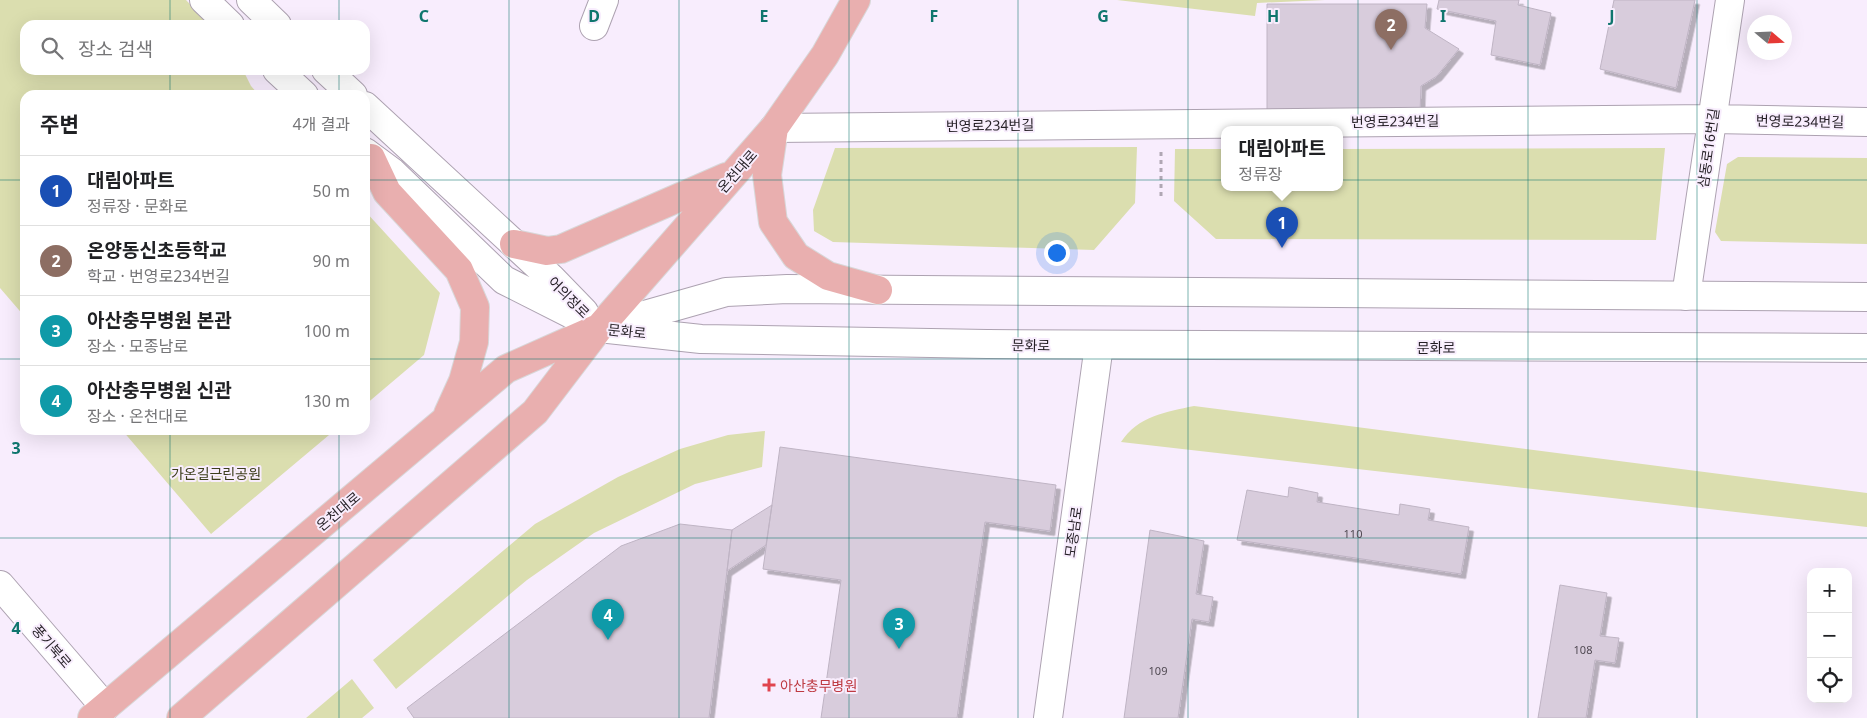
<!DOCTYPE html>
<html lang="ko">
<meta charset="utf-8">
<style>
body{margin:0;font-family:"Noto Sans","Noto Sans KR",sans-serif;background:#f6f6f6;color:#202124}
.controls{position:absolute;right:15px;bottom:15px;display:grid;overflow:hidden;border-radius:10px;box-shadow:0 5px 20px #0002}
.controls button{width:45px;height:45px;display:grid;place-items:center;padding:0;border:0;border-bottom:1px solid #e0e0e0;background:#fff;color:#202124;font:25px sans-serif}
.compass{position:absolute;left:1747px;top:15px;width:45px;height:45px;border-radius:50%;background:#fff;box-shadow:0 5px 20px #0002;rotate:109deg}
.you{position:absolute;left:1056px;top:252px;width:18px;height:18px;margin:-12px;border:4px solid #fff;border-radius:50%;background:#1a73e8;box-shadow:0 0 0 8px #1a73e833}
.badge{display:grid;place-items:center;width:32px;height:32px;border-radius:50%;background:#d93025;color:#fff;font-size:16px;font-weight:700}
.pin{position:absolute;translate:-50% -41px;filter:drop-shadow(0 1px 2px #0008)}
.pin::after{content:'';position:absolute;top:26px;width:18px;height:15px;background:inherit;clip-path:polygon(0 0,100% 0,50% 100%)}
.popup{position:absolute;left:1221px;top:126px;width:122px;height:65px;box-sizing:border-box;display:grid;place-content:center;border-radius:10px;background:#fff;filter:drop-shadow(0 1px 4px #0005);font-size:16px;white-space:nowrap;color:#757577}
.popup b{font-size:19px;color:#202124}
.popup::after{content:'';position:absolute;left:50%;top:100%;margin-left:-10px;border:10px solid transparent;border-top-color:#fff}
.list{margin:0;padding:0;list-style:none}
h2{display:flex;justify-content:space-between;align-items:center;height:65px;margin:0;padding:0 20px;font-size:21px}
h2 small{font-size:16px;font-weight:400;color:#757577}
.list li{display:grid;grid-template-columns:32px 1fr auto;gap:15px;align-items:center;box-sizing:border-box;height:70px;padding:0 20px;border-top:1px solid #e0e0e0}
.list b{display:block;font-size:19px;white-space:nowrap}
.list p{margin:0;font-size:16px;white-space:nowrap;color:#757577}
.list em{font-size:16px;font-style:normal;color:#757577}
.icon{flex:none;width:28px;height:28px;fill:none;stroke:currentColor;stroke-width:2;stroke-linecap:round;stroke-linejoin:round}
.map{position:relative;flex:none;width:1867px;height:718px;overflow:hidden}
.search{position:absolute;background:#fff;box-shadow:0 5px 20px #0002;left:20px;top:20px;width:350px;height:55px;display:flex;align-items:center;gap:12px;box-sizing:border-box;padding:0 18px;border-radius:15px;color:#757577;font-size:19px}
.panel{position:absolute;background:#fff;box-shadow:0 5px 20px #0002;left:20px;top:90px;width:350px;height:345px;border-radius:15px}
.map>svg:first-child{display:block}
.green{fill:#dbdeaf}
.building{fill:#d8ccdc;stroke:#bfb4c4;filter:url(#shadow)}
.lines{fill:none;stroke-linecap:round;stroke-linejoin:round}
.minor-casing{stroke:#ada2b1;stroke-width:30}
.secondary-casing{stroke:#ada2b1;stroke-width:30}
.primary-casing{stroke:#d8d7d8;stroke-width:30}
.path{stroke:#b0a7b4;stroke-width:3;stroke-dasharray:4 4;stroke-linecap:butt}
.minor{stroke:#fff;stroke-width:28}
.secondary{stroke:#fff;stroke-width:28}
.primary{stroke:#e9afaf;stroke-width:28}
.grid{fill:none;stroke:#0f766e;stroke-width:1;stroke-opacity:0.55}
.health-dot{fill:#e0444e;stroke:#f8edfd;stroke-width:2}
.labels{text-anchor:middle;dominant-baseline:central;stroke-width:4;stroke-linejoin:round;paint-order:stroke}
.number-label{font-size:11px;fill:#514a53}
.street-label{font-size:14px;fill:#241f25;stroke:#f8edfd}
.park-label{font-size:14px;fill:#3c3e1b;stroke:#f8edfd}
.health-label{font-size:14px;fill:#be3a42;stroke:#f8edfd;text-anchor:start}
.grid-label{font-size:16px;text-anchor:middle;font-weight:bold;fill:#0f766e;stroke:#f8edfd;stroke-width:4;stroke-linejoin:round;paint-order:stroke}
</style>
<div class="map">
<svg width="1867" height="718" viewBox="0 0 1867 718">
<defs>
<filter id="shadow"><feDropShadow dx="4.5" dy="4.5" stdDeviation="0" flood-color="#0004"/></filter>
</defs>
<rect width="100%" height="100%" fill="#f8edfd"/>
<path class="green" d="M0,0H186L210,25H25V70H243L251,86L259,95H25V317L0,288Z
M1117,0H1325L1257,3L1255,16Z
M1137,147L1135,203L1094,250L833,242L814,231L813,210L835,148Z
M1665,148L1656,240L1216,239L1174,201L1175,149H1224V187H1340V149Z
M1738,157L1867,158V244L1721,241L1715,232L1727,164Z
M365,211L440,293L424,355L365,405Z
M1194,406L1867,493V527L1121,442C1138,416 1166,412 1194,406Z
M122,430H335L211,534Z
M765,431L762,467L695,484L594,533L527,580L396,689L373,660L535,524L618,477L680,449L728,435Z
M352,679L374,708L362,718H306Z"/>
<path class="building" d="M1439,0H1519L1518,5L1551,13L1540,65L1491,55L1496,21L1437,9Z
M1614,0H1695L1676,88L1600,69Z
M1267,4H1427L1425,28L1459,49L1437,76L1421,86L1420,113L1267,114Z
M780,447L1056,485L1050,531L985,522L957,718H821L841,580L763,569Z
M1289,487L1318,493L1317,502L1399,515L1400,504L1430,509L1428,520L1469,527L1461,574L1237,540L1247,490L1288,497Z
M772,505L766,545L727,571L732,530Z
M680,524L732,530L709,718H414L407,708L621,546Z
M1150,530L1204,541L1196,594L1213,597L1209,622L1192,619L1178,718H1124Z
M1560,585L1607,593L1600,636L1619,638L1615,663L1595,660L1586,718H1538Z"/>
<g class="lines">
<defs>
<path id="minor" d="M594,26L604,0
M774,128L1712,119L1867,122
M1686,296L1730,0
M0,585L105,707
M1048,718L1099,345"/>
<path id="secondary" d="M204,0L230,25
M251,0L277,25
M277,70L304,95
M326,70L353,95
M365,106L551,278L584,312
M365,152L392,172L504,280L599,328L701,339L987,344L1867,348
M613,324L726,292L787,289L1867,297"/>
<path id="primary" d="M774,128L767,175L773,222L796,256L828,276L878,290
M371,158L387,192L459,270L475,307L474,342L463,381L448,414
M514,244L547,251L561,249L726,177
M92,718L506,369L596,329
M181,718L535,412L599,328L774,128L825,55L856,0"/>
</defs>
<use href="#minor" class="minor-casing"/>
<use href="#secondary" class="secondary-casing"/>
<use href="#primary" class="primary-casing"/>
<path class="path" d="M1161,152V197"/>
<use href="#minor" class="minor"/>
<use href="#secondary" class="secondary"/>
<use href="#primary" class="primary"/>
</g>
<path class="grid" d="M170,0V25M339,0V25M509,0V718M679,0V718M849,0V718M1018,0V718M1188,0V718M1358,0V718M1528,0V718M1697,0V718M170,70V95M339,70V95M0,180H25M365,180H1867M0,359H25M365,359H1867M170,430V718M339,430V718M0,538H1867"/>
<path class="health-dot" d="M766.5 677.5h5v5h5v5h-5v5h-5v-5h-5v-5h5z"/>
<g class="labels">
<g class="number-label">
<text x="1353" y="533">110</text>
<text x="1583" y="649">108</text>
<text x="1158" y="670">109</text>
</g>
<g class="street-label">
<text transform="translate(1395 121) rotate(-1)">번영로234번길</text>
<text transform="translate(1800 121) rotate(1)">번영로234번길</text>
<text transform="translate(990 125) rotate(-1)">번영로234번길</text>
<text transform="translate(1708 148) rotate(-82)">삼동로16번길</text>
<text transform="translate(737 171) rotate(-49)">온천대로</text>
<text transform="translate(569 297) rotate(45)">어의정로</text>
<text transform="translate(627 331) rotate(6)">문화로</text>
<text transform="translate(1031 345) rotate(1)">문화로</text>
<text x="1436" y="347">문화로</text>
<text transform="translate(338 511) rotate(-40)">온천대로</text>
<text transform="translate(1073 532) rotate(-82)">모종남로</text>
<text transform="translate(52 646) rotate(49)">풍기북로</text>
</g>
<g class="park-label">
<text x="216" y="473">가온길근린공원</text>
</g>
<g class="health-label">
<text x="780" y="685">아산충무병원</text>
</g>
</g>
<g class="grid-label">
<text x="424" y="22">C</text>
<text x="594" y="22">D</text>
<text x="764" y="22">E</text>
<text x="934" y="22">F</text>
<text x="1103" y="22">G</text>
<text x="1273" y="22">H</text>
<text x="1443" y="22">I</text>
<text x="1612" y="22">J</text>
<text x="16" y="454">3</text>
<text x="16" y="634">4</text>
</g>
</svg>
<div class="controls">
<button>+</button>
<button>−</button>
<button><svg class="icon" aria-label="locate" viewBox="0 0 24 24"><circle cx="12" cy="12" r="6"/><path d="M12 2v4M12 18v4M2 12h4M18 12h4"/></svg></button>
</div>
<svg class="compass" viewBox="-18 -18 36 36"><path d="M0-13l5 13h-10z" fill="#e53935"/><path d="M0 13l5-13h-10z" fill="#757577"/></svg>
<div class="you"></div>
<div class="pin badge" style="left:1282px;top:248px;background:#1a4fb4">1</div>
<div class="popup"><b>대림아파트</b>정류장</div>
<div class="pin badge" style="left:1391px;top:50px;background:#8d6e63">2</div>
<div class="pin badge" style="left:899px;top:649px;background:#0f9aa8">3</div>
<div class="pin badge" style="left:608px;top:640px;background:#0f9aa8">4</div>
<div class="search"><svg class="icon" aria-label="search" viewBox="0 0 24 24"><circle cx="10" cy="10" r="6"/><path d="M15 15l6 6"/></svg>장소 검색</div>
<section class="panel">
<h2>주변<small>4개 결과</small></h2>
<ul class="list">
<li><span class="badge" style="background:#1a4fb4">1</span><div><b>대림아파트</b><p>정류장 · 문화로</p></div><em>50 m</em></li>
<li><span class="badge" style="background:#8d6e63">2</span><div><b>온양동신초등학교</b><p>학교 · 번영로234번길</p></div><em>90 m</em></li>
<li><span class="badge" style="background:#0f9aa8">3</span><div><b>아산충무병원 본관</b><p>장소 · 모종남로</p></div><em>100 m</em></li>
<li><span class="badge" style="background:#0f9aa8">4</span><div><b>아산충무병원 신관</b><p>장소 · 온천대로</p></div><em>130 m</em></li>
</ul>
</section>
</div>
